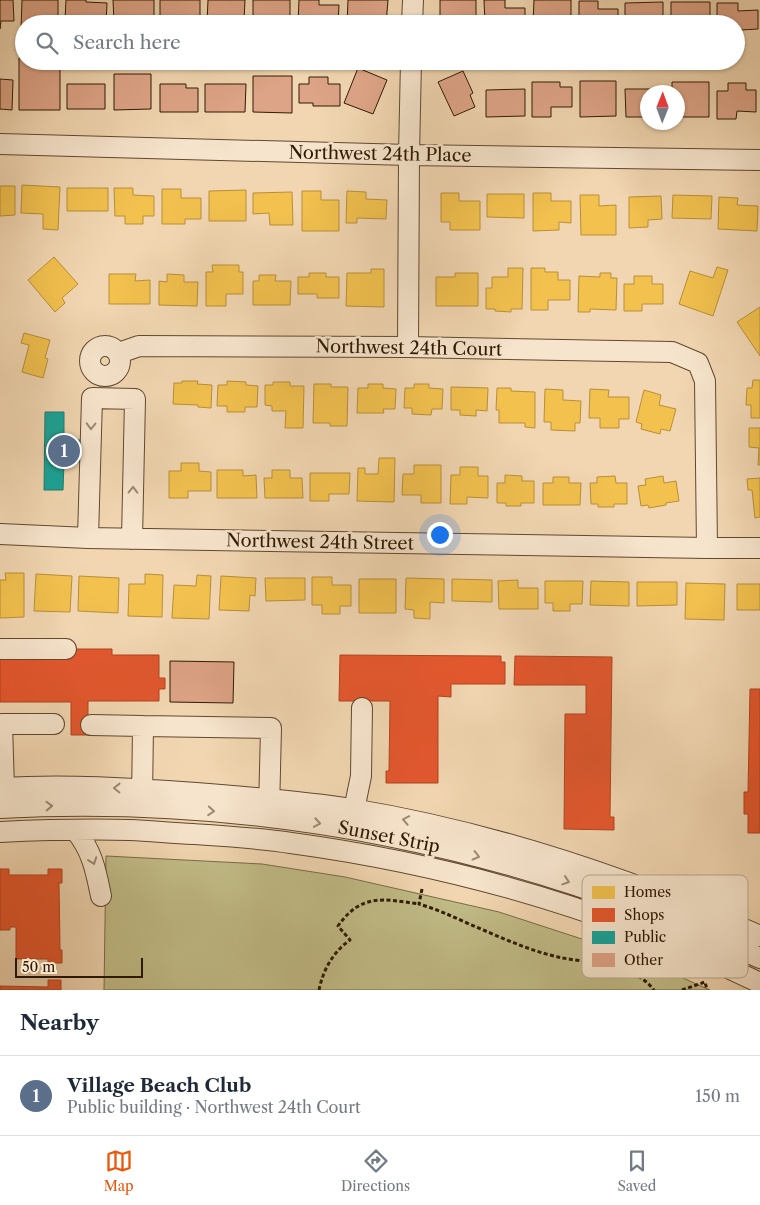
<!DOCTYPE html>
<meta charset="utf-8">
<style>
body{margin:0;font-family:"Libre Caslon Text",serif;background:#f6f6f7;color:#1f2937}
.compass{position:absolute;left:640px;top:85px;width:45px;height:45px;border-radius:50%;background:#fff;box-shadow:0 1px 4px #0004;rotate:1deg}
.scale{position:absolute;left:15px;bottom:12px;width:128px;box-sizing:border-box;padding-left:5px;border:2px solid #2f1a04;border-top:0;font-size:14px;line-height:18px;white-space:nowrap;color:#2f1a04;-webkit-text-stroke:4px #f6e4cc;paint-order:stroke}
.you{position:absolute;left:439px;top:534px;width:18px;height:18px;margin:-12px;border:4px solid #fff;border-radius:50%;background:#1a73e8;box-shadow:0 0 0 8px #1a73e833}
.badge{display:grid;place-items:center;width:32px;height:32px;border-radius:50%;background:#ea580c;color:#fff;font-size:16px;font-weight:700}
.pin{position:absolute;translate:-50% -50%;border:2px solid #fff;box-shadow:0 1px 5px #0006}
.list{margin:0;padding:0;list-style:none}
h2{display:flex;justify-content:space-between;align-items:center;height:65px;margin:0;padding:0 20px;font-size:21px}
h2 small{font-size:16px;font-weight:400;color:#747a83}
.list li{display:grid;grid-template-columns:32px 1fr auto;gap:15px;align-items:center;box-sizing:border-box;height:80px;padding:0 20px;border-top:1px solid #e0e1e3}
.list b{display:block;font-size:19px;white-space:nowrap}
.list p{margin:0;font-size:16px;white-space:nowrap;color:#747a83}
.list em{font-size:16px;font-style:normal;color:#747a83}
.icon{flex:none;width:28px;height:28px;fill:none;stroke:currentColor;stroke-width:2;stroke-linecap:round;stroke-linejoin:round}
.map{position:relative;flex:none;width:760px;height:990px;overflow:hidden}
.search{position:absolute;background:#fff;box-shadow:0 1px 4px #0004;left:15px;right:15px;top:15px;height:55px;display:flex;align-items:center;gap:12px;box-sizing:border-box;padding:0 18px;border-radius:28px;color:#747a83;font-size:19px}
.sheet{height:145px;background:#fff}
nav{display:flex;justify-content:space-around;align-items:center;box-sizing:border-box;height:70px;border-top:1px solid #e0e1e3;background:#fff;font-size:14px;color:#747a83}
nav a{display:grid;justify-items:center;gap:2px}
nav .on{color:#ea580c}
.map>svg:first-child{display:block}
.green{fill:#c1bc87;stroke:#786b46}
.homes{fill:#f2c14e;stroke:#b88f38}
.shops{fill:#e4572e;stroke:#ae4521}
.public{fill:#17a398;stroke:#1e7a6c}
.building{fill:#dea487;stroke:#2f1a04}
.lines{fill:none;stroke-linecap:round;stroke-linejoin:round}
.minor-casing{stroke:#60492f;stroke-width:22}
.path{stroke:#2f1a04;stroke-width:3;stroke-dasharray:4 2.5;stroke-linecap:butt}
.minor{stroke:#f6e4cc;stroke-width:20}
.oneway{stroke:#9c8972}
.labels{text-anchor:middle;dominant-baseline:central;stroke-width:5;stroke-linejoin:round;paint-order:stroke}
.street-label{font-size:18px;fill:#2f1a04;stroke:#f6e4cc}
.key{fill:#f6e4cc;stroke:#baa790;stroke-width:1}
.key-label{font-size:14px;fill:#2f1a04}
</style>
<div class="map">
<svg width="760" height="990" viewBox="0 0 760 990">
<rect width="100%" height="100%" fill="#f1d6b1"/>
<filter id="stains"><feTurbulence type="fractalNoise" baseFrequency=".004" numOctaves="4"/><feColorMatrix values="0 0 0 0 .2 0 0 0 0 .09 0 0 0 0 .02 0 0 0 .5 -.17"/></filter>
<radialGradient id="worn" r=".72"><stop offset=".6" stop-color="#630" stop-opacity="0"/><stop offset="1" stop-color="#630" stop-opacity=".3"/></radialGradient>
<path class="green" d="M106,856L262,864L345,877L499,912L631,955L710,990H104Z"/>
<path class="homes" d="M22,185L60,187L58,230L43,229V214L21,213Z
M0,186H15V215L0,216Z
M67,188H108V211H67Z
M114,188H133V195L154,196V216H143V224H125V216H115Z
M162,189H181V198H201V219H185V224H162Z
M246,190V221H209V191Z
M302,191H321V200H339V231H302Z
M347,191L366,192V199L387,200L386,219L357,218V223H346Z
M292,192L293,225H270L269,213L253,214V193Z
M441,193H459V201H480V230H450V222H441Z
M533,193H551V201H571V223L559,222V230L533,231Z
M487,194H524V218L487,217Z
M580,195H599V206L616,205V235H581Z
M673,195L712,196L711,219L672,218Z
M661,196L662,219L648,220V227L629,228V197Z
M719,197L738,198L737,205L758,206L757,231L718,229Z
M54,257L78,284L62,298L65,303L55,312L28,280Z
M212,265H239V272H243V294H226V306H206V272H213Z
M717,267L728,270L713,316L679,304L690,271L713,278Z
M508,268H523L522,309H511V312L495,311V309H486V288H492V277H508Z
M531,268H545V272H558V280H570V300H548V310H531Z
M371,269H384V307L346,306L347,273H371Z
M309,273H326V277H339V298H317V294H298V277H309Z
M455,273H478V306H436V277H455Z
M600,273H611V278H617L616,310L590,309V312H578L579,276L600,277Z
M109,274H136L135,281L150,280V304H109Z
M167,274L184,275V282H198L197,306L159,305V281L167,282Z
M259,275H276L275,281H291L290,305H253V281H259Z
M634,276H652V284H663V304H642V311H624V284H634Z
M760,307V356L737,322Z
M24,333L50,340L45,358L48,359L43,378L22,372L29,345L21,343Z
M753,380H760V418H751V405H746L747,388H752Z
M182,381H198L197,384L212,385L211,408L198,407V405L173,404L174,383H182Z
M227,381L246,382V385L258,386L257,407H245V412H227V406H217L218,385H227Z
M273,382H290V386H304L303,428H285L286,411H272V406L265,405V385H273Z
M314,384H331V387H348L347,426H330V423H313Z
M368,384H383V388L396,389L395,409H383L384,413H357L358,388H368Z
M414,384H429V388L443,389L442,409H432L431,415L412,414V408H404L405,388H414Z
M451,387L488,388L487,411L476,410V416L460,415V410H451Z
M497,388H511V391L535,392V428L525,427V423H499V410H496Z
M545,389L563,390V400L581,401L580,423H575V431L551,430V422H544Z
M590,389L609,390L608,397H629V419H619V428H600V418H589Z
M644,390L661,395L659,405L676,409L670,431L661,429L660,434L641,429L642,424L636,422Z
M749,428H760V465H758L759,448L749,447Z
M379,458H395L394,502L357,501L358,468H365V474H378Z
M181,463H199V471L211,472V491H188V498H169V471H181Z
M414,465H441V503H421V495H402L403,474H414Z
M460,467H478V476H488V498L467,497V504H450L451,475H460Z
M217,470H243V476L256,475L257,498H217Z
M272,470H290V478H302L303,498H265L264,478H272Z
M310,473H350L349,494H329V501H310Z
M505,475L522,476V481H534V503H521V506H506V503H497V483H505Z
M615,476L616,483H627V504H614V507H598V504H591L590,483H597V477Z
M663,476L664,483L676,481L679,501L666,503V505L649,508L648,505L641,506L638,486L646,485L645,479Z
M553,477H569V483H581L580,505H543V483H553Z
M760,478V517L755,518L752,490H748L747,479Z
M5,573H24V617L0,618V580H6Z
M36,574L72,576L70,612L34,611Z
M145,574L163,575L162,617L128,616L129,584H145Z
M197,575L211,576L209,619L172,618L174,585L196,586Z
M79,576L119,578L118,613L78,611Z
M221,576L256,578L255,596L250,595L249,611L219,610Z
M312,577H332V585H351V606H340V614H322V605H312Z
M265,578H305V600L266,601Z
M406,578L444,579V603L430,602V619L414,618V610L405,609Z
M359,579H396V613H359Z
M452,579L492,580V602L452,601Z
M518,580V588H538V609H499L498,581Z
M545,581H583L582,604H570V611H553V603H545Z
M591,581L629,582V606L590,605Z
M637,582H677V605L637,606Z
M686,583L725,584L724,620L685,619Z
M737,584H760V610H737Z"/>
<path class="shops" d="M71,649H112V655H159V678H165V689H159V701H88V735H71V702H0V656Z
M340,655L501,656V662H505V684H451V697L438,696V783H386V771H389L390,701H339Z
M515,656L612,657L610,817H614V830L564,829L565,714H586V685H514Z
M750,689H760V833H748V814H744V792H748Z
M0,869H9V875H48V869H62V883H59L60,950H62V963H48V959H16V927H10V930H0Z
M48,980H61V990H0V986L48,987Z"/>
<path class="public" d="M45,412H64V440H84L83,462L64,461L63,490H44Z"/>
<path class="building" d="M0,0H13L14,21H1L0,29Z
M22,0H58V24H24V29H21Z
M66,0H86V2L107,3L106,24H75V21L65,20Z
M113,0H154V22H114Z
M160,0H200V24H160Z
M208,0H245L244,20L232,19L231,24L207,22Z
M253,0H290V24H253Z
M299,0H319V5H339L338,24H298Z
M348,0H388L386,24H347Z
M440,0H476V20H440Z
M484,0H505V8H525V24H485Z
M534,0H571V24H533Z
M579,1H598V9H618V24H579Z
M663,2V24H625V3Z
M671,2H710V23L671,24Z
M717,3H738V11L758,10V29L741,30V40H736V24H717Z
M19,58H24V61H32V65H45V61H60V110H19Z
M358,68L387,80L373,114L344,103Z
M463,71L473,93L470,95L475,107L454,116L438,82Z
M114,74H151V109L114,110Z
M253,76H292V113L253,112Z
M309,77H328V84H340V106H313V103H299V84H309Z
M0,79L13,80L12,110L0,109Z
M580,81H616V116L580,117Z
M532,82H560V87H572V107H551V117H532Z
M672,82H709V117H678V92H672Z
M728,83H746V90H756V112L737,111L736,119H717V91H728Z
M67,84H105V109H67Z
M160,84H186V88H198V112H160Z
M205,84H246L245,112H205Z
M525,89V116L486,117V90Z
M625,89H650V92H648V117H626Z
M170,661L234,662L233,703L170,702Z"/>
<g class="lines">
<defs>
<path id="minor" d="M412,24L413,0
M0,144L409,155L760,160
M90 361a15 15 0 1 1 30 0a15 15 0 1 1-30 0Z
M408,347L409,155L411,61
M119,353L139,346L408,347L672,352L698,363L705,381L707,548
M0,534L88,538L707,548H760
M88,538L92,398L135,399L132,539
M0,649H66
M91,725L143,726L142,800
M143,726L271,728L269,811
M0,788C65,784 131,788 196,793C248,797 300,801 352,809C491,832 632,879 760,936
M4,788L2,724H54
M0,808C263,794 521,847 760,958
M354,810L361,776L362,708
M75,830C92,850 96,871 101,896
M0,832C43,830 87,829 130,830C151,831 172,833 193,834C225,836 258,838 291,843C453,865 612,911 760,983"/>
</defs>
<use href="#minor" class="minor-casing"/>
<path class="path" d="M422,889L419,904C436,909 452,916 469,924C498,936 527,950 558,957C590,964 632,962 654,990
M319,990C323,970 333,952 350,940L338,926C361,893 384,899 419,904
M682,990L705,982L707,990"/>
<use href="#minor" class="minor"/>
</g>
<defs><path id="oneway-chevron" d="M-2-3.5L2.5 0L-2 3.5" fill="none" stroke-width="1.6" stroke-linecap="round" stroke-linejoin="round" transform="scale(1.25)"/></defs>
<g class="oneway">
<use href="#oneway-chevron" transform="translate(91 426) rotate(91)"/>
<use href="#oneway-chevron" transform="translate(133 490) rotate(-89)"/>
<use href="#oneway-chevron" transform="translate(117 788) rotate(-179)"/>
<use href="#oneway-chevron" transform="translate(49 806) rotate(-2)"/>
<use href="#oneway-chevron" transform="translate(211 811) rotate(4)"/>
<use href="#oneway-chevron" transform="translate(406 820) rotate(-169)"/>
<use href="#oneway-chevron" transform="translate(317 823) rotate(10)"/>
<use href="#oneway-chevron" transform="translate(476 856) rotate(14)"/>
<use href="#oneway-chevron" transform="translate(93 861) rotate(70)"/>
<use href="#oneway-chevron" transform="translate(566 881) rotate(18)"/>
</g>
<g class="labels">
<g class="street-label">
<text transform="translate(380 154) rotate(1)">Northwest 24th Place</text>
<text transform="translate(409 348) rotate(1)">Northwest 24th Court</text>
<text transform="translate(320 542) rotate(1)">Northwest 24th Street</text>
<text transform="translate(389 837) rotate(11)">Sunset Strip</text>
</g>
</g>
<rect x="582" y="875" width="166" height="103" rx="8" class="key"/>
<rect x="592" y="886" width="23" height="13" fill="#f2c14e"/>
<rect x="592" y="908" width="23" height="14" fill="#e4572e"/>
<rect x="592" y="931" width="23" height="13" fill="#17a398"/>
<rect x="592" y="953" width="23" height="14" fill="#dea487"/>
<g class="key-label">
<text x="624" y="897">Homes</text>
<text x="624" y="920">Shops</text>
<text x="624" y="942">Public</text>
<text x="624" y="965">Other</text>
</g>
<rect width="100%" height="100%" filter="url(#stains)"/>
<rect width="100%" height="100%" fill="url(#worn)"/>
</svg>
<svg class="compass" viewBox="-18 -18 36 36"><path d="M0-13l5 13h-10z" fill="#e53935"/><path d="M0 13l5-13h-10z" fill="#747a83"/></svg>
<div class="scale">50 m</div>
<div class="you"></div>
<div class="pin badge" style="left:64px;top:451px;background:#5c6f8a">1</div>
<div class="search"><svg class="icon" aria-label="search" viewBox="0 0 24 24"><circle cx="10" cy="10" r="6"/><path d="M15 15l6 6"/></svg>Search here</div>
</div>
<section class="sheet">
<h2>Nearby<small></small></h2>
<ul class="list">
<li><span class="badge" style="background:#5c6f8a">1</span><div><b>Village Beach Club</b><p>Public building · Northwest 24th Court</p></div><em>150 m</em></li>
</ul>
</section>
<nav>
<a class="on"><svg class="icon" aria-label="map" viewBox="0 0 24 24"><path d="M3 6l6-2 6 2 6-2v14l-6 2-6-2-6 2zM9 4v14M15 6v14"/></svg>Map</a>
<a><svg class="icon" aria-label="directions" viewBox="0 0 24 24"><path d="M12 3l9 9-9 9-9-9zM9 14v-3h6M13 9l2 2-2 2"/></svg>Directions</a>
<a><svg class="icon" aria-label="saved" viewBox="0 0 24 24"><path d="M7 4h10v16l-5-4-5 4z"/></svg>Saved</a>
</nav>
